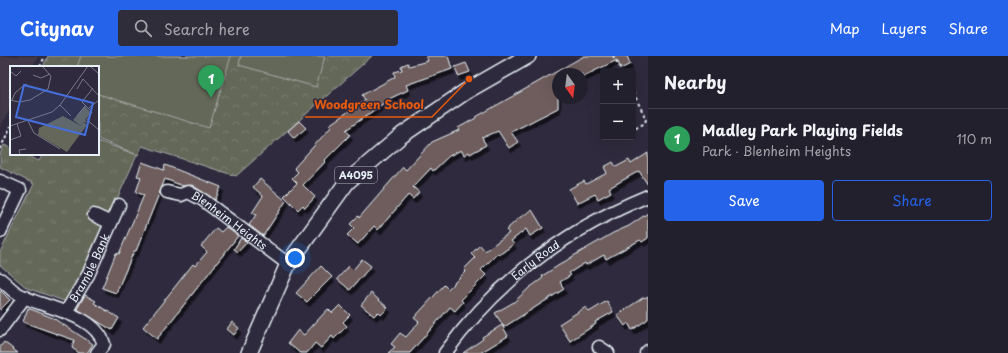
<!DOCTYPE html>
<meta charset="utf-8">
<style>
body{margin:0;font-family:"Playpen Sans",sans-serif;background:#2f2d3a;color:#f1f3f6}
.controls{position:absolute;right:12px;top:12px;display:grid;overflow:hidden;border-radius:4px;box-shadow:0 4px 16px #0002}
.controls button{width:36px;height:36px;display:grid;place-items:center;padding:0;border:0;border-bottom:1px solid #403e4a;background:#23202e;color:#f1f3f6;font:20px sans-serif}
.compass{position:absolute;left:552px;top:12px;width:36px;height:36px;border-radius:50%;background:#23202e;box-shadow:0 4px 16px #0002;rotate:166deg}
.you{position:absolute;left:295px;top:202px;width:14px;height:14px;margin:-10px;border:3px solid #fff;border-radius:50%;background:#1a73e8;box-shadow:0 0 0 6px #1a73e833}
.badge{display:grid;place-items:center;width:26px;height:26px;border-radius:50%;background:#2563eb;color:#fff;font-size:13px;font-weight:700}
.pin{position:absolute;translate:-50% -33px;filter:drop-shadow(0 1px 2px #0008)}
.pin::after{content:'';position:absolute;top:21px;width:14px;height:12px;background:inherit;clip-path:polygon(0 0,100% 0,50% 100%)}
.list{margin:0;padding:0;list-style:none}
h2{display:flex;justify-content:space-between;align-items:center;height:52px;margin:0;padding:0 16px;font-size:17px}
h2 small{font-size:13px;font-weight:400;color:#a3a3aa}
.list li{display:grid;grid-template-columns:26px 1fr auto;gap:12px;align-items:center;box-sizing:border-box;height:60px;padding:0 16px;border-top:1px solid #403e4a}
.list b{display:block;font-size:15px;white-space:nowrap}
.list p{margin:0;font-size:13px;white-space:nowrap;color:#a3a3aa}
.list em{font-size:13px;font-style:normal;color:#a3a3aa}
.actions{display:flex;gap:8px;padding:12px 16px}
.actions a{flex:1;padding:9px 0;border:1px solid #2563eb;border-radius:4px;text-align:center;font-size:14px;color:#2563eb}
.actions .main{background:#2563eb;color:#fff}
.icon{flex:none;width:22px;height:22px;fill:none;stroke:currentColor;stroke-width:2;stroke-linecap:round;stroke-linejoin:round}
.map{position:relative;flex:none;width:648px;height:297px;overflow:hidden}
header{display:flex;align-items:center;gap:24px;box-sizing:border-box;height:56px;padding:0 20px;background:#2563eb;color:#fff}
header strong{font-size:19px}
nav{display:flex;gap:22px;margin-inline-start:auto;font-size:14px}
.search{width:280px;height:36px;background:#2f2d3a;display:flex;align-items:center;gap:10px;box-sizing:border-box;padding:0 14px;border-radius:4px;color:#a3a3aa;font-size:15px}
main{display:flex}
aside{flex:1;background:#23202e}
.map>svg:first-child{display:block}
</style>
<header>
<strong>Citynav</strong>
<div class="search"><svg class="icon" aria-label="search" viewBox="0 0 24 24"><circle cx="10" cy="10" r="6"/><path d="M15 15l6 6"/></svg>Search here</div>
<nav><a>Map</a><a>Layers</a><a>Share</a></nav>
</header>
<main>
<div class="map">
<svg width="648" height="297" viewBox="0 0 648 297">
<defs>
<pattern id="grass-tufts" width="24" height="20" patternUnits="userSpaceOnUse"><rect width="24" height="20" fill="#646759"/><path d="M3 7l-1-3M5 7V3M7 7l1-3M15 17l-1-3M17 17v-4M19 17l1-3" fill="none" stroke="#7a7d72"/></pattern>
<pattern id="forest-crowns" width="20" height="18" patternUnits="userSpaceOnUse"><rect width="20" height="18" fill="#646759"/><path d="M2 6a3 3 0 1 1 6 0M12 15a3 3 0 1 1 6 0" fill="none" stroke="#7a7d72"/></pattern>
<filter id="shadow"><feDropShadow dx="2.5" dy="4.5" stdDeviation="0" flood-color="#0009"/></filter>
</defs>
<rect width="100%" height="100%" fill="#2f2a3d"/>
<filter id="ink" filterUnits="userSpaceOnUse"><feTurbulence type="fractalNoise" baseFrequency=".025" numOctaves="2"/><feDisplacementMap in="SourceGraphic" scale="8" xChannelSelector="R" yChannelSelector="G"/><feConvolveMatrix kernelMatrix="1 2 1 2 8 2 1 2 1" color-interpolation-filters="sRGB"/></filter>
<g filter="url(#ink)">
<polygon fill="#423946" points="0,0 38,0 32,11 11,11 11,51 0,72"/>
<polygon fill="url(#grass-tufts)" stroke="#a6aca8" points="98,85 137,99 79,227 67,246 27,232 0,209 0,196 34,128 0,111 0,98 4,89 11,92 11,98 23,98 39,105 43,98 98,98"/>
<polygon fill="url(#forest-crowns)" stroke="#a6aca8" points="48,0 372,0 236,120 142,90 138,99 98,83 98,11 43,11"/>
<g fill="#646759" stroke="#a6aca8">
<polygon points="81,0 231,0 209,72 98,38 98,11 77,11"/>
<polygon points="241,0 325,0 316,31 239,9"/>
</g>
<g fill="#6e5d5b" stroke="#e8f1f8" filter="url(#shadow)">
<polygon points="426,0 448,0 452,13 406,29 408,34 391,42 346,74 350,79 324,105 325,106 303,129 315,141 305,152 303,149 298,154 284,140 297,127 292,122 298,116 294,112 331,71 329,69 365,44 362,39 395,21 394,16 402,14 401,10 408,7 409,10 428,5"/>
<polygon points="584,0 627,0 630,8 621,13 617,4 582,21 582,18 558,18 558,52 511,76 518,86 509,92 498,75 482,82 486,89 470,98 469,96 464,99 461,94 449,100 433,115 431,112 413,131 419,136 413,143 408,139 378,174 374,170 358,188 347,179 354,172 350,168 358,160 359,162 403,111 406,114 432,86 459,74 458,72 476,62 476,61"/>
<polygon points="466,7 470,16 458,20 455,11"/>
<polygon points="299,65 306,72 294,82 288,75"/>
<polygon points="648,97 648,129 639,115 609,132 611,136 598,143 595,138 577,147 569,133 584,125 586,128 607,117 604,111 613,106 616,111 629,104 631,108"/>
<polygon points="142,106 164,114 165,109 221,131 215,144 192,129 183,130 165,123 136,195 134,195 116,237 102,232 116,197 119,198 144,139 136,136 141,121 137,120"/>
<polygon points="260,123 286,145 263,180 249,169 256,159 252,157 263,140 253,131"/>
<polygon points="532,154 543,172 530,180 526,173 511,185 514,188 499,199 498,197 481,214 486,219 461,244 463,246 455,255 450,251 410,297 388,297 395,291 391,288 400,277 406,281 419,266 414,262 444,229 448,233 466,215 464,213 475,202 471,198 480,189 485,195 509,177 506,174 519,162"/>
<polygon points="648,157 648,182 642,186 640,184 606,203 604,199 586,209 585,207 569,217 571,219 560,226 564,233 504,271 495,257 514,246 529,232 543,222 542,220 575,199 613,177 629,170"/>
<polygon points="226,171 238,180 157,283 143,271 193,208 195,210 207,196 201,190 216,172 221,176"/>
<polygon points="241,182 247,186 238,196 234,193"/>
<polygon points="362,203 371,210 350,234 337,223 349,210 353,214"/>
<polygon points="321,210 332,221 307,246 296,237"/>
<polygon points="0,234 10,244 0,254"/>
<polygon points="371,237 388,252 381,259 378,256 374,260 361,249"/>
<polygon points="85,239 96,245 94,247 119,262 112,274 77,253"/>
<polygon points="648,240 648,263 632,274 628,267 625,270 617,259 644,241 645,242"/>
<polygon points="607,245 613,256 595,266 596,268 570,285 559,268 586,251 589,256"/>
<polygon points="340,249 350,259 343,266 347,270 334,283 332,280 321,292 315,287 307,297 300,297 288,287 298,274 304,279 328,253 332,257"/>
<polygon points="28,252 53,262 93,288 87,297 79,297 72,292 74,284 23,266"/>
<polygon points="232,266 239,272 234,279 227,273"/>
<polygon points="502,269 508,280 480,297 463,297 483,283 482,281"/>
<polygon points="4,286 18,297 0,297 0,291"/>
</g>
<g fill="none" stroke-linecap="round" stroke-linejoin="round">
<g stroke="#e8f1f8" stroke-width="15">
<g id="minor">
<polyline points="0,125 20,134 0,176"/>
<path id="s1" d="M167 136 181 139 188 136 203 144 288 208"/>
<polyline points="94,159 111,167"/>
<path d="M0 223C5 227 11 233 16 237 40 252 94 256 104 288L97 297"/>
<path id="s2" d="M66 256 88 219 119 149"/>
<polyline points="0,274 25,241"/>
<polyline points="599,291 608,297"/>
<path id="s3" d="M445 297C498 224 565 174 648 140"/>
<polyline points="646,297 648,295"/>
</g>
</g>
<g stroke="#e8f1f8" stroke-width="18">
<polyline id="major" points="249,297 288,208 347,126 402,79 465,36 528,0"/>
</g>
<g stroke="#e8f1f8" stroke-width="2" stroke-dasharray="3 3" stroke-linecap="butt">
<polyline points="613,0 622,15"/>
<polyline points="40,11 45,0"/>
<polyline points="633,36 646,63 645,67 633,74"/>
<polyline points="0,93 11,70"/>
</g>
<use href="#minor" stroke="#2f2a3d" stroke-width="12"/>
<use href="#major" stroke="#2f2a3d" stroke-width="15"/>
</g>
</g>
<g text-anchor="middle" stroke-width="3" stroke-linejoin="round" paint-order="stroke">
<rect fill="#2f2a3d" stroke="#b0b5c0" stroke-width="1" x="335" y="111" width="42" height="16" rx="3"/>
<g font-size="10" font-weight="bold" fill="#e8f1f8">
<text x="356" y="123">A4095</text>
</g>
<g font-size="11" fill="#e8f1f8" stroke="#2f2a3d">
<text dy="4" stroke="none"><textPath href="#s1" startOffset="72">Blenheim Heights</textPath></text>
<text dy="4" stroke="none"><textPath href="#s3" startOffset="130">Early Road</textPath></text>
<text dy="4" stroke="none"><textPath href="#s2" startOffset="50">Bramble Bank</textPath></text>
</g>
</g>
<g transform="translate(10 10)">
<rect width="89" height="89" fill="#2f2a3d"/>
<path d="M75 40 81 47 75 54 79 57 74 56 71 60 63 54Z" fill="#646759"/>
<path d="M53 50 71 60 74 56 77 59 57 86 28 69 29 62Z" fill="#646759"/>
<path d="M55 55 69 64 63 73 49 65ZM48 66 62 75 57 84 43 76Z" fill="#646759"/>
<path fill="none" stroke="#797a88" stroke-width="1" d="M80 0 89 8M0 5 6 10 11 5M23 9 31 12 40 8M83 22 72 36 82 46 77 54 89 64M67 23 73 13 89 30M0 34 9 36 20 34 38 23 41 10 32 0M2 34 5 27 13 20 16 18 19 21M50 39 61 50M79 42 89 34M67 50 75 40M18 55 24 67 50 83M0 60 42 46 50 39 78 0M0 74 11 70 7 58M10 89 9 84 16 83"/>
<path fill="#466fde" fill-opacity="0.15" stroke="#466fde" stroke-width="2" d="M14 19 83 37 75 69 6 51Z"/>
<rect width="89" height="89" fill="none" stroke="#e8f1f8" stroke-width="2"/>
</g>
<path fill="none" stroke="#e8590c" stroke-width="1.5" d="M469 23L432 61H305"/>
<circle fill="#e8590c" stroke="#2f2a3d" stroke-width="1.5" cx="469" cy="23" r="4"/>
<g font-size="12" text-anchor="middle" font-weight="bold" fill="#e8590c" stroke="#2f2a3d" stroke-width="3" stroke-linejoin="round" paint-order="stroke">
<text x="369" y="53">Woodgreen School</text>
</g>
</svg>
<div class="controls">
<button>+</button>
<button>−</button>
</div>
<svg class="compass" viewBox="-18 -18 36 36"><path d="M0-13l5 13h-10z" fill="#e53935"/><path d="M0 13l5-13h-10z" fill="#a3a3aa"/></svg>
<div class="you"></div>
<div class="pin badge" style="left:211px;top:42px;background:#2e9e5b">1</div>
</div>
<aside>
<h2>Nearby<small></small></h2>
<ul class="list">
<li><span class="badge" style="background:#2e9e5b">1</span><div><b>Madley Park Playing Fields</b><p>Park · Blenheim Heights</p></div><em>110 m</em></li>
</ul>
<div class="actions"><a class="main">Save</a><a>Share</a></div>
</aside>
</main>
